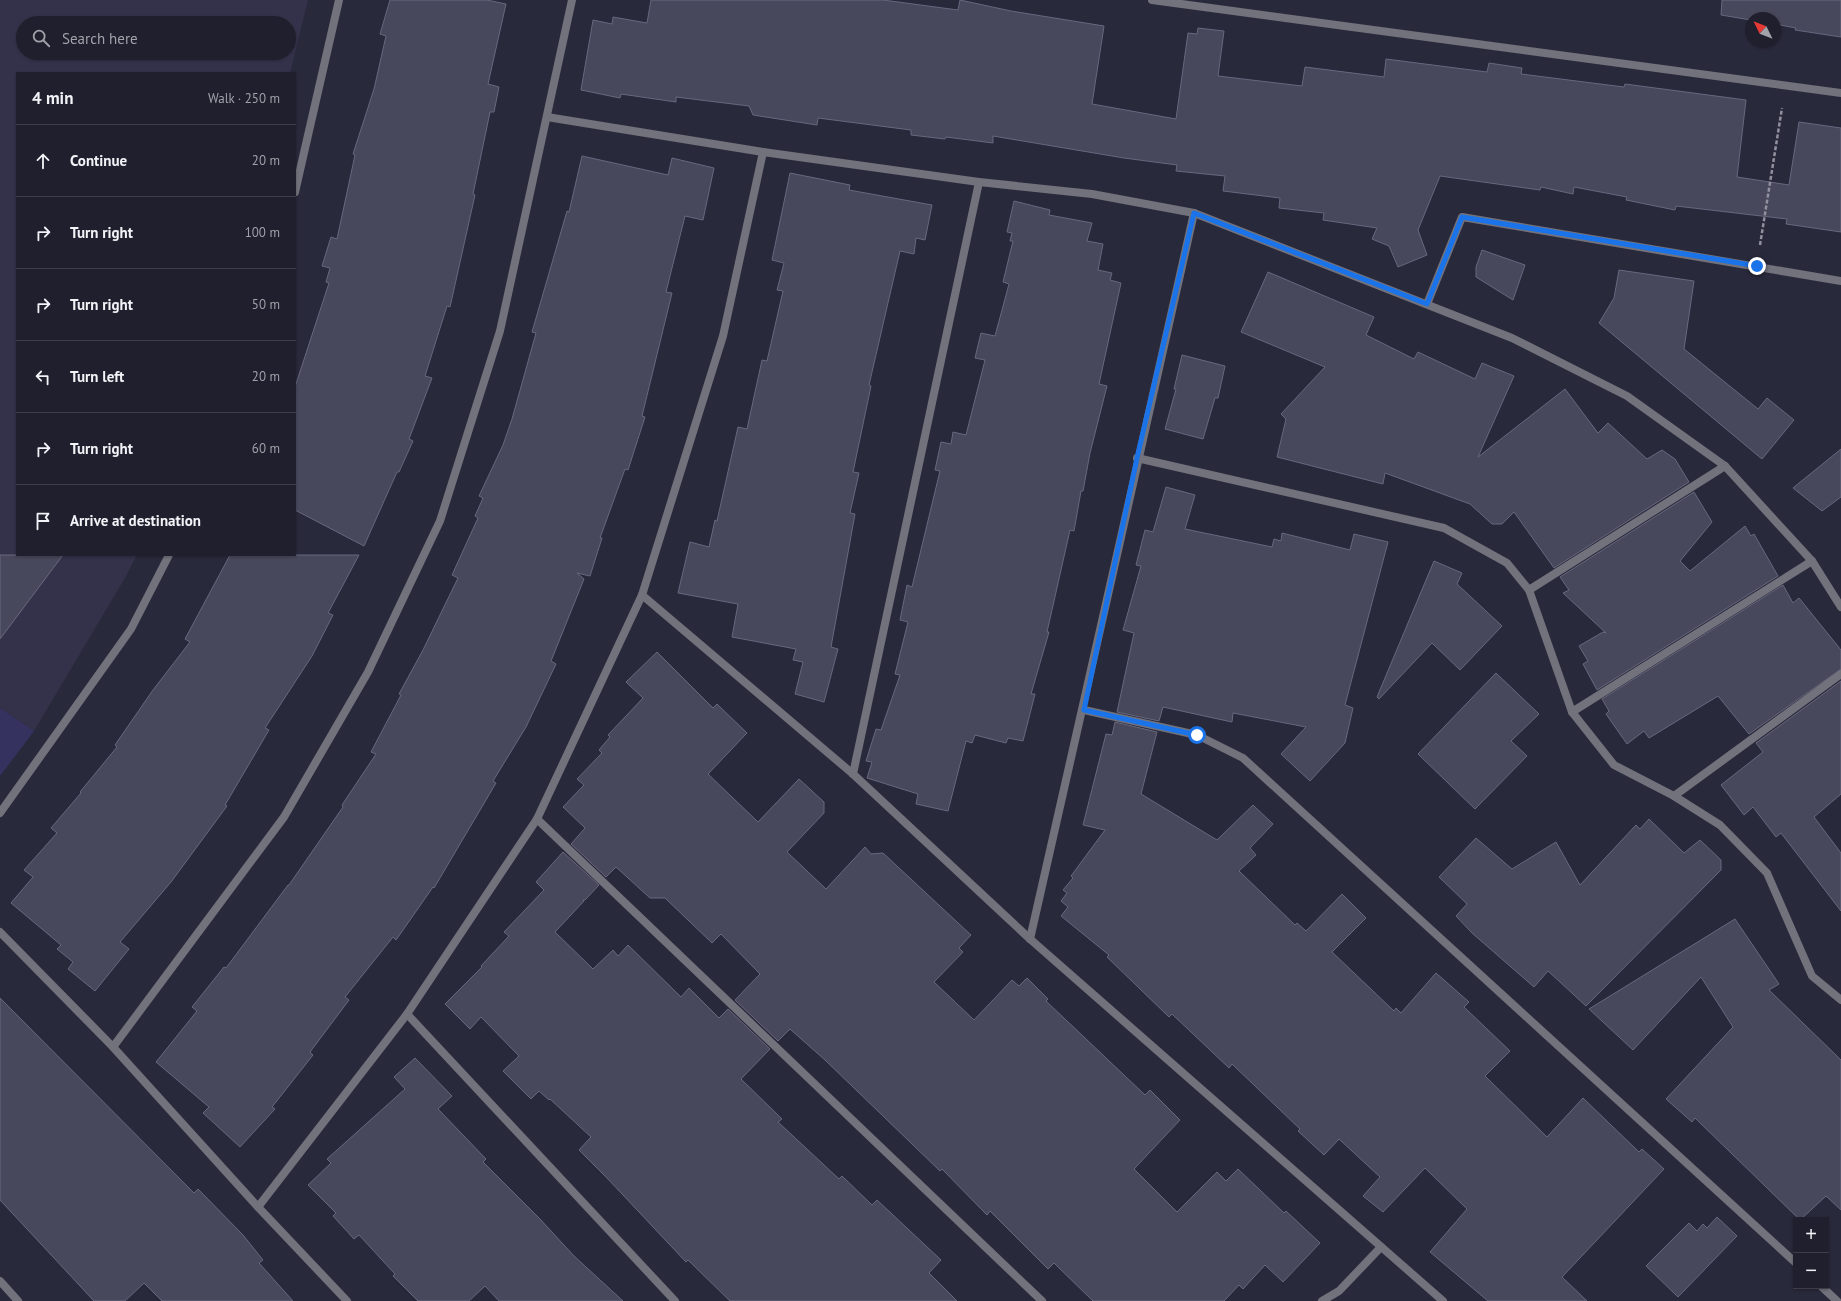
<!DOCTYPE html>
<meta charset="utf-8">
<style>
body{margin:0;font-family:"PT Sans",sans-serif;background:#2c2c39;color:#f1f3f6}
.controls{position:absolute;right:12px;bottom:12px;display:grid;overflow:hidden;border-radius:0px;box-shadow:0 1px 3px #0004}
.controls button{width:36px;height:36px;display:grid;place-items:center;padding:0;border:0;border-bottom:1px solid #3c3d49;background:#1f1f2d;color:#f1f3f6;font:20px sans-serif}
.compass{position:absolute;left:1745px;top:12px;width:36px;height:36px;border-radius:50%;background:#1f1f2d;box-shadow:0 1px 3px #0004;rotate:313deg}
.stop{position:absolute;width:12px;height:12px;margin:-9px;border:3px solid #1a73e8;border-radius:50%;background:#fff}
.stop.end{background:#1a73e8;border-color:#fff;box-shadow:0 1px 4px #0008}
.list{margin:0;padding:0;list-style:none}
h2{display:flex;justify-content:space-between;align-items:center;height:52px;margin:0;padding:0 16px;font-size:17px}
h2 small{font-size:13px;font-weight:400;color:#a1a2aa}
.list li{display:grid;grid-template-columns:26px 1fr auto;gap:12px;align-items:center;box-sizing:border-box;height:72px;padding:0 16px;border-top:1px solid #3c3d49}
.list b{display:block;font-size:15px;white-space:nowrap}
.list em{font-size:13px;font-style:normal;color:#a1a2aa}
.icon{flex:none;width:22px;height:22px;fill:none;stroke:currentColor;stroke-width:2;stroke-linecap:round;stroke-linejoin:round}
.map{position:relative;flex:none;width:1841px;height:1301px;overflow:hidden}
.search{position:absolute;background:#1f1f2d;box-shadow:0 1px 3px #0004;left:16px;top:16px;width:280px;height:44px;display:flex;align-items:center;gap:10px;box-sizing:border-box;padding:0 14px;border-radius:22px;color:#a1a2aa;font-size:15px}
.panel{position:absolute;background:#1f1f2d;box-shadow:0 1px 3px #0004;left:16px;top:72px;width:280px;height:484px;border-radius:0px}
.map>svg:first-child{display:block}
</style>
<div class="map">
<svg width="1841" height="1301" viewBox="0 0 1841 1301">
<rect width="100%" height="100%" fill="#29293c"/>
<path fill="#33324a" fill-rule="evenodd" d="M0 0H308L290 73H17V555H137L125 578 34 731 0 708ZM23 23H289V53H23Z"/>
<polygon fill="#363260" points="0,708 34,731 0,776"/>
<g fill="#48485c" stroke="#67687e">
<polygon points="390,0 487,0 506,4 488,84 499,87 494,112 490,112 473,194 475,195 450,307 447,306 425,376 432,378 409,439 413,441 399,472 397,472 364,546 295,510 295,387 329,283 326,282 330,268 322,266 331,237 337,239 355,155 353,154 374,89 386,36 380,34"/>
<polygon points="651,0 883,0 958,10 960,0 1011,11 1104,26 1092,104 1176,119 1188,33 1197,34 1198,28 1224,31 1218,76 1302,86 1305,67 1384,77 1386,59 1487,72 1489,63 1522,68 1521,74 1624,87 1625,84 1746,100 1737,177 1789,185 1799,122 1841,128 1841,232 1786,224 1787,219 1676,206 1675,210 1626,200 1627,197 1574,187 1573,194 1541,187 1540,190 1440,176 1418,230 1427,255 1398,267 1389,246 1372,239 1377,228 1323,220 1324,213 1279,208 1280,198 1223,191 1225,176 1176,171 1177,165 1124,158 993,136 993,143 946,137 945,139 911,135 911,130 818,118 817,125 753,115 749,106 676,97 676,102 621,94 620,98 581,90 593,20 612,24 613,17 647,23"/>
<polygon points="1722,0 1841,0 1841,37 1795,30 1796,28 1775,24 1775,18 1751,18 1751,20 1721,15"/>
<polygon points="582,156 668,175 672,158 714,168 703,220 685,216 666,292 672,293 642,416 645,417 628,470 625,469 600,538 602,538 590,576 577,573 584,579 551,661 556,664 526,727 493,781 496,783 434,888 433,887 396,940 393,937 345,997 349,1000 310,1052 313,1055 272,1107 275,1109 240,1147 203,1113 209,1107 156,1062 197,1011 192,1007 224,967 226,968 288,885 289,885 343,807 342,805 376,754 371,752 401,695 399,694 423,650 458,578 452,575 478,518 475,516 483,498 479,496 503,445 512,419 536,333 532,332 567,211 569,212"/>
<polygon points="790,173 850,185 849,190 932,205 925,240 916,238 914,254 900,251 869,385 871,386 853,472 859,473 850,513 855,514 831,647 838,649 824,702 795,694 803,662 793,660 796,649 732,637 738,604 678,593 690,542 709,547 715,520 717,521 738,427 747,429 762,360 767,361 783,291 777,290 784,263 772,260"/>
<polygon points="1014,201 1050,210 1049,215 1092,223 1087,241 1103,244 1098,270 1112,273 1110,280 1121,283 1099,384 1107,386 1090,453 1083,491 1081,491 1074,531 1070,530 1047,632 1049,632 1031,694 1035,694 1023,741 1008,738 1006,743 975,735 972,743 966,741 948,811 916,804 918,794 867,778 872,762 866,761 876,729 881,730 900,675 895,674 908,622 900,620 907,585 912,587 940,471 935,470 941,442 951,444 953,432 966,435 985,360 975,358 981,333 995,336 1009,284 1003,282 1013,241 1010,241 1012,233 1007,232"/>
<polygon points="1482,250 1525,265 1513,300 1476,277 1476,267"/>
<polygon points="1619,270 1694,281 1684,349 1758,409 1767,398 1794,420 1762,459 1599,323 1614,298"/>
<polygon points="1268,272 1374,317 1366,335 1414,359 1418,352 1475,379 1482,363 1514,376 1478,457 1565,389 1598,433 1608,423 1647,459 1662,450 1675,459 1689,482 1554,568 1514,512 1502,524 1492,524 1470,504 1385,473 1383,484 1277,457 1286,419 1281,414 1325,367 1241,332"/>
<polygon points="1182,355 1225,366 1218,398 1215,398 1203,439 1165,429 1176,389 1174,389"/>
<polygon points="1841,449 1841,497 1822,511 1793,488"/>
<polygon points="1166,487 1195,495 1185,529 1272,547 1274,539 1281,541 1282,533 1350,550 1354,534 1388,542 1345,705 1353,708 1345,743 1310,781 1281,754 1306,727 1233,713 1232,722 1163,707 1159,721 1117,712 1134,633 1123,630 1141,566 1136,565 1145,530 1153,532"/>
<polygon points="1694,492 1712,522 1680,561 1690,571 1745,526 1751,536 1754,534 1778,576 1597,690 1583,664 1588,661 1579,646 1603,632 1606,633 1563,593 1569,590 1560,577"/>
<polygon points="0,555 63,555 0,639"/>
<polygon points="230,555 359,555 328,613 333,615 312,656 265,728 269,730 225,805 227,806 171,882 120,942 129,949 95,991 68,969 73,962 57,949 61,945 11,903 33,877 24,870 57,833 51,828 81,793 80,792 117,747 115,745 153,690 190,642 185,639"/>
<polygon points="1434,561 1462,573 1457,584 1502,626 1460,670 1432,643 1379,699 1377,697"/>
<polygon points="1783,585 1793,603 1799,598 1841,650 1841,669 1749,734 1718,696 1649,738 1644,731 1627,744 1606,714 1609,711 1602,699"/>
<polygon points="657,652 713,708 717,704 747,733 708,774 758,822 799,779 824,802 824,813 787,852 826,889 865,847 871,854 883,853 971,935 959,948 963,952 934,982 974,1020 1012,980 1019,986 1027,978 1048,999 1046,1001 1145,1095 1150,1090 1180,1120 1134,1169 1177,1212 1217,1172 1226,1181 1238,1169 1284,1213 1286,1211 1320,1243 1283,1282 1265,1265 1243,1289 1239,1285 1224,1301 1093,1301 1054,1263 1048,1269 990,1211 987,1215 942,1169 940,1171 825,1060 790,1029 778,1041 735,1000 760,974 721,934 712,943 665,898 650,898 616,867 606,877 571,844 585,828 563,807 584,785 577,779 602,753 599,750 610,737 608,735 643,698 626,682"/>
<polygon points="1496,673 1539,714 1511,741 1527,756 1475,809 1418,754"/>
<polygon points="1841,681 1841,794 1814,817 1841,853 1841,911 1781,833 1776,837 1753,807 1744,815 1721,785 1763,752 1756,743"/>
<polygon points="1115,722 1157,732 1141,794 1217,840 1253,805 1273,824 1250,848 1256,855 1239,871 1295,925 1297,923 1306,931 1342,894 1366,918 1332,952 1394,1011 1396,1008 1401,1013 1436,973 1469,1002 1464,1007 1510,1051 1485,1076 1547,1137 1583,1098 1639,1152 1642,1149 1664,1169 1562,1277 1587,1301 1488,1301 1430,1252 1467,1209 1425,1168 1383,1212 1363,1196 1380,1177 1339,1139 1324,1155 1298,1131 1300,1129 1232,1064 1229,1068 1172,1014 1169,1017 1107,957 1109,955 1061,916 1068,907 1061,901 1067,893 1063,890 1073,878 1071,876 1105,830 1083,825 1106,734 1112,735"/>
<polygon points="1649,819 1684,853 1700,840 1721,860 1721,870 1586,1006 1548,971 1534,987 1472,933 1456,916 1467,904 1439,877 1476,838 1512,869 1556,842 1580,885 1636,825 1640,829"/>
<polygon points="563,852 599,885 585,900 583,900 584,901 555,932 593,969 613,950 618,956 628,945 681,997 689,988 719,1018 728,1009 770,1049 741,1079 782,1119 778,1122 839,1179 842,1176 872,1205 877,1200 941,1260 929,1273 957,1301 730,1301 688,1260 686,1262 607,1178 579,1150 591,1137 550,1099 549,1100 539,1091 531,1099 503,1071 519,1056 481,1017 470,1029 445,1004 482,967 481,966 509,936 504,932 544,890 536,882"/>
<polygon points="1735,919 1779,984 1769,990 1841,1060 1841,1210 1826,1196 1800,1220 1695,1118 1692,1122 1666,1099 1733,1027 1701,977 1633,1050 1589,1009"/>
<polygon points="0,998 194,1193 198,1189 243,1235 263,1260 259,1263 293,1301 162,1301 144,1283 125,1301 94,1301 0,1200"/>
<polygon points="415,1058 452,1096 438,1109 486,1159 483,1162 540,1219 574,1256 623,1301 499,1301 485,1286 469,1301 418,1301 393,1276 395,1274 359,1235 354,1239 333,1216 336,1213 308,1185 331,1163 327,1159 405,1089 394,1077"/>
<polygon points="1717,1217 1737,1236 1678,1297 1646,1266 1689,1223 1697,1231 1703,1224 1707,1228"/>
</g>
<g fill="none" stroke-linecap="round" stroke-linejoin="round">
<polyline stroke="#90909f" stroke-width="2.5" stroke-dasharray="4 2" stroke-linecap="butt" points="1760,245 1782,108"/>
<g stroke="#72727c" stroke-width="8">
<polyline points="1152,0 1841,93"/>
<polyline points="547,117 763,152 979,182 1092,194 1194,213 1512,338 1627,396 1725,466 1812,561 1841,607"/>
<polyline points="1427,304 1462,217 1841,281"/>
<polyline points="1137,458 1444,528 1507,563 1529,590 1572,712 1614,765 1674,796 1720,825 1767,873 1812,976 1841,1000"/>
<polyline points="1529,590 1725,466"/>
<polyline points="642,595 853,774 1030,939 1443,1301"/>
<polyline points="1084,710 1197,735 1243,758 1796,1263"/>
<polyline points="1572,712 1812,561"/>
<polyline points="853,774 979,182"/>
<polyline points="1674,796 1841,674"/>
<polyline points="537,819 1042,1301"/>
<polyline points="0,932 113,1047 258,1207 347,1301"/>
<path d="M1030 939C1087 697 1138 455 1194 213"/>
<polyline points="407,1014 675,1301"/>
<polyline points="113,1047 284,817 368,672 440,521 500,331 572,0"/>
<polyline points="258,1207 407,1014 537,819 642,595 723,336 763,152"/>
<polyline points="1821,1286 1837,1301"/>
<polyline points="1322,1301 1339,1291 1381,1247"/>
</g>
<g stroke="#72727c" stroke-width="8">
<polyline points="295,192 339,0"/>
<polyline points="0,813 131,629 169,555"/>
<polyline points="0,1281 18,1301"/>
</g>
</g>
<g fill="none" stroke-linecap="round" stroke-linejoin="round">
<polyline stroke="#1a73e8" stroke-width="5" points="1197,735 1084,710 1137,458 1194,213 1427,304 1462,217 1757,266"/>
</g>
</svg>
<div class="controls">
<button>+</button>
<button>−</button>
</div>
<svg class="compass" viewBox="-18 -18 36 36"><path d="M0-13l5 13h-10z" fill="#e53935"/><path d="M0 13l5-13h-10z" fill="#a1a2aa"/></svg>
<div class="stop" style="left:1197px;top:735px"></div>
<div class="stop end" style="left:1757px;top:266px"></div>
<div class="search"><svg class="icon" aria-label="search" viewBox="0 0 24 24"><circle cx="10" cy="10" r="6"/><path d="M15 15l6 6"/></svg>Search here</div>
<section class="panel">
<h2>4 min<small>Walk · 250 m</small></h2>
<ul class="list">
<li><svg class="icon" aria-label="ahead" viewBox="0 0 24 24"><path d="M12 20V5M6 11l6-6 6 6"/></svg><div><b>Continue</b></div><em>20 m</em></li>
<li><svg class="icon" aria-label="right" viewBox="0 0 24 24"><path d="M7 20v-9h11M14 6l5 5-5 5"/></svg><div><b>Turn right</b></div><em>100 m</em></li>
<li><svg class="icon" aria-label="right" viewBox="0 0 24 24"><path d="M7 20v-9h11M14 6l5 5-5 5"/></svg><div><b>Turn right</b></div><em>50 m</em></li>
<li><svg class="icon" aria-label="left" viewBox="0 0 24 24"><path d="M17 20v-9H6M10 6l-5 5 5 5"/></svg><div><b>Turn left</b></div><em>20 m</em></li>
<li><svg class="icon" aria-label="right" viewBox="0 0 24 24"><path d="M7 20v-9h11M14 6l5 5-5 5"/></svg><div><b>Turn right</b></div><em>60 m</em></li>
<li><svg class="icon" aria-label="arrive" viewBox="0 0 24 24"><path d="M6 21V4h12l-3 4 3 4H6"/></svg><div><b>Arrive at destination</b></div></li>
</ul>
</section>
</div>
